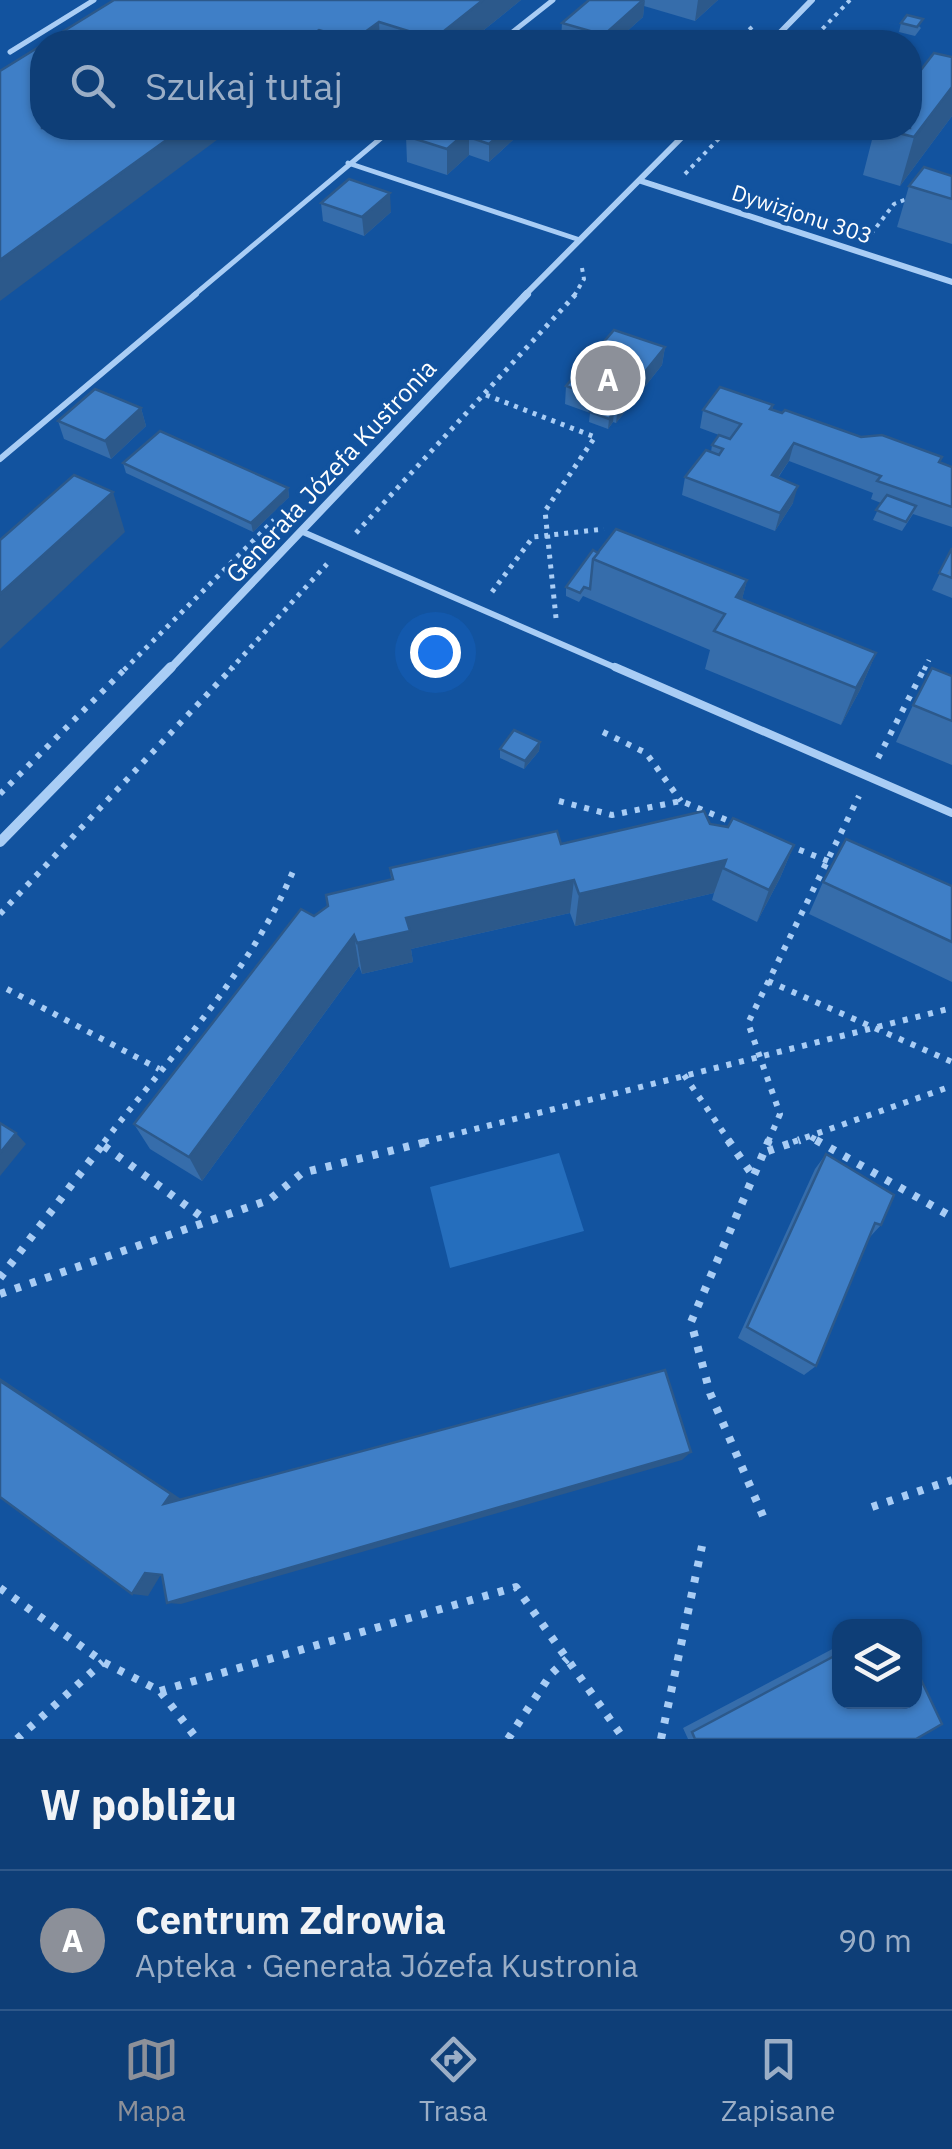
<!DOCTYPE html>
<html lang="pl">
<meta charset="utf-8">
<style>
body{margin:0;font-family:"IBM Plex Sans",sans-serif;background:#17457c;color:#f1f3f6}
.controls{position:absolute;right:30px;bottom:30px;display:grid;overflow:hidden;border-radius:20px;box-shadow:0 2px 8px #0004}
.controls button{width:90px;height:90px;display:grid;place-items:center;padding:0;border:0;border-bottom:2px solid #2e5789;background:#0e3e77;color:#f1f3f6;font:50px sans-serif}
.you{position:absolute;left:435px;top:652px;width:35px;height:35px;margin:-25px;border:8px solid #fff;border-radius:50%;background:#1a73e8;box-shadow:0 0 0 15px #1a73e833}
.badge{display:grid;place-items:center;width:65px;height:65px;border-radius:50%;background:#8c9099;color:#fff;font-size:32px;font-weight:700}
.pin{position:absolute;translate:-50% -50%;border:5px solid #fff;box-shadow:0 2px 10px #0006}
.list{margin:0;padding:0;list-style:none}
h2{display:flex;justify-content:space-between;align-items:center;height:130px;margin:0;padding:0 40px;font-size:42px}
h2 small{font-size:32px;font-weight:400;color:#9baec6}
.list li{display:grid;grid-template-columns:65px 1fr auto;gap:30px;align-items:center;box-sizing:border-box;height:140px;padding:0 40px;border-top:2px solid #2e5789}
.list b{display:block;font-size:38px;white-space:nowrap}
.list p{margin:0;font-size:32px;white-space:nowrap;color:#9baec6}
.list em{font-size:32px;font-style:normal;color:#9baec6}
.icon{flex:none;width:55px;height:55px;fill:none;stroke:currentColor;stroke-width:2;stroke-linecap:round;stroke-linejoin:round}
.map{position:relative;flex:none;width:952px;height:1739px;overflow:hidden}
.search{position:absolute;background:#0e3e77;box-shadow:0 2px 8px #0004;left:30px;right:30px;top:30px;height:110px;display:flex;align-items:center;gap:25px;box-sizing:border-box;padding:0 35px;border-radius:40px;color:#9baec6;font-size:38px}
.sheet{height:270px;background:#0e3e77}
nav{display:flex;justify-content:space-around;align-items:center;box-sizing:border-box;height:140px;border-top:2px solid #2e5789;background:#0e3e77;font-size:28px;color:#9baec6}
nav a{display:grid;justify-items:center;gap:5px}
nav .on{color:#8c9099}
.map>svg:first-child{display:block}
</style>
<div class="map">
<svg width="952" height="1739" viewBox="0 0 952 1739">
<rect width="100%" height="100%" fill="#12539f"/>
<polygon fill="#256ebd" points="559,1153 584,1231 450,1268 430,1187"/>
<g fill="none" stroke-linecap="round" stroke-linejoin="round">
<g stroke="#a9cdf5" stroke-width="4" stroke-dasharray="4 5" stroke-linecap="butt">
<polyline points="736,42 753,26"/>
<polyline points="810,42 850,0"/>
<polyline points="621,128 651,137"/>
<polyline points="685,174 729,128"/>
<polyline points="871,234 894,204 912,197"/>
<polyline points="574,296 584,279 582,268"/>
</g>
<g stroke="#a9cdf5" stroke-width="5" stroke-dasharray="4 6" stroke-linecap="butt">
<polyline points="486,395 595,437 545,511 556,618"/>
<polyline points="356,533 576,294"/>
<polyline points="492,592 533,537 604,529"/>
<polyline points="124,670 274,520"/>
<polyline points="230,670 327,564"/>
<polyline points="924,670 929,660"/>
</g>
<g stroke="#a9cdf5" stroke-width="6" stroke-dasharray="5 8" stroke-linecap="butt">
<polyline points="603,732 646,753 681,801"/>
<polyline points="878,758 925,667"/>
<polyline points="0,794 127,667"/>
<polyline points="559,801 612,815 681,801 739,825"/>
<polyline points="787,845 828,861"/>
<polyline points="0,914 233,667"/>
<polyline points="768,981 952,1062"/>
<polyline points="7,989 159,1069"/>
<polyline points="684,1075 730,1142"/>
<polyline points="811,1137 820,1142"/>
<path d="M104 1142C171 1056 252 970 294 869"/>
<polyline points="424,1142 952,1008"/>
<polyline points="768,1142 780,1114 748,1023 859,796"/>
<polyline points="793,1142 952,1086"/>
</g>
<g stroke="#a9cdf5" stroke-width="8" stroke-dasharray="6 10" stroke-linecap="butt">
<polyline points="728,1140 754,1177"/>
<polyline points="816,1140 952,1217"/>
<polyline points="104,1146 206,1220"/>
<polyline points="768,1151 800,1140"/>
<polyline points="0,1278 106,1140"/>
<polyline points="0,1294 269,1200 302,1173 434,1140"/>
<polyline points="872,1507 952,1480"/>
<polyline points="763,1516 710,1393 691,1322 769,1140"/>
<polyline points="0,1588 103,1662 160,1691 197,1739"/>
<polyline points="160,1691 516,1587 624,1739"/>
<polyline points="17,1739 103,1662"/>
<polyline points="508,1739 551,1674 567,1659"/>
<polyline points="661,1739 702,1546"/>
</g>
<g stroke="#a9cdf5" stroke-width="5">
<polyline points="500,42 553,0"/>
<polyline points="10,52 94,0"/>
<polyline points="348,163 580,240"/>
<polyline points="193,296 393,128"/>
</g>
<g stroke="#a9cdf5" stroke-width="6">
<polyline points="0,459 196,294"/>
<polyline points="303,532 621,670"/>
</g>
<polyline stroke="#a9cdf5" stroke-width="8" points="615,667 952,813"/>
<g stroke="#a9cdf5" stroke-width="6">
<polyline points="771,42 812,0"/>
<polyline points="641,181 952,282"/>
<polyline points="524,296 691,128"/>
</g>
<polyline stroke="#a9cdf5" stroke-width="8" points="169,670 527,294"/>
<polyline stroke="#a9cdf5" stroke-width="10" points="0,842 171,667"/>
</g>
<g fill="#366dab">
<polygon points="521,0 469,42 46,42"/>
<polygon points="589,0 718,0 695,21 644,6 643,17 615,42 567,42 561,41 562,23"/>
<polygon points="907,15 921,28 915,36 899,32 901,23"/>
<polygon points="952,57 952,116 900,186 863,175 875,128 910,128"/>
<polygon points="526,128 489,162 469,155 447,175 407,162 406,136"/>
<polygon points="952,176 952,244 897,227 909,186"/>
<polygon points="321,203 391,212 364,236 323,221"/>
<polygon points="665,347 662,365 616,423 613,422 608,429 589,422 590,413 565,404 566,386"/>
<polygon points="773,405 772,410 861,437 952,467 952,527 913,514 902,531 873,520 881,503 871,499 873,493 789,461 778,478 793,503 775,531 682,495 685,477 711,452 712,445 719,435 700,428 703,410"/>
<polygon points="141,408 146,426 111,459 64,439 58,421"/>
<polygon points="123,463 288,488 289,497 253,532 126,473"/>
<polygon points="952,548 952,598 932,590"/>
<polygon points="598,553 747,580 742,599 876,653 860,690 841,725 705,669 710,650 583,596 579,602 566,596 566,587"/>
<polygon points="952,676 952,765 896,742 913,705"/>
<polygon points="540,742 539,751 524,769 500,758 500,749"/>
<polygon points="710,824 794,845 780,878 757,922 712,900 714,893 575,926 570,913 411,949 413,962 362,974 359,966 202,1181 150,1149 134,1124 314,916 391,879 390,868"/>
<polygon points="823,882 952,886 952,982 809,914"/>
<polygon points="826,1154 881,1225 869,1238 816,1366 804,1375 738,1338 815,1169"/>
<polygon points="895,1623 897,1626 875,1626 880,1624"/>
<polygon points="840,1645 840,1702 916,1739 688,1739 683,1728"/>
</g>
<g fill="#2c598b">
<polygon points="483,0 521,0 469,42 434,42 434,39"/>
<polygon points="645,0 643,17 615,42 604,42 604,35"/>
<polygon points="698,0 718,0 695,21"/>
<polygon points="379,22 380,42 354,42 354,40"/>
<polygon points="319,30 320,42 301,42"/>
<polygon points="952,87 952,116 900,186 914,137"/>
<polygon points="183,128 233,128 0,301 0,260"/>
<polygon points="471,128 500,128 469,137 469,155 447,175 447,149"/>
<polygon points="507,128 526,128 489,162 489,144"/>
<polygon points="390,193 391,212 364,236 362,217"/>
<polygon points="665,347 662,365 616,423 618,405"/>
<polygon points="141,408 146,426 111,459 105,441"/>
<polygon points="614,412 613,422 608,429 609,419"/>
<polygon points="794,443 789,461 767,493 772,475"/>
<polygon points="798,486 793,503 775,531 780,513"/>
<polygon points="288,488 289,497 253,532 251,523"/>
<polygon points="113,492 125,532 0,649 0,594"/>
<polygon points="747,580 737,619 736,597"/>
<polygon points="876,653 860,690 841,725 856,688"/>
<polygon points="540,742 539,751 524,769 525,761"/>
<polygon points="794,845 780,878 757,922 769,890"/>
<polygon points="726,860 714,893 575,926 579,894"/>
<polygon points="574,880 570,913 411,949 413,962 362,974 357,943 406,918"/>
<polygon points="354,935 359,966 202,1181 189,1157"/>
<polygon points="16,1133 26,1144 0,1176 0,1153"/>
<polygon points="0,1378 184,1501 164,1504 0,1381"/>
<polygon points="691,1452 682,1460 181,1604 167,1603"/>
<polygon points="145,1573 160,1576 148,1596 132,1594"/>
</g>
<g fill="#3f7fc7" stroke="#2c598b" stroke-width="2.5">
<polygon points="114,0 483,0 434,39 379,22 354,40 319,30 301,42 46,42"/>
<polygon points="589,0 643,0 604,35 562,23"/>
<polygon points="907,15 923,19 917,27 901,23"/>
<polygon points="380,36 402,42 371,42"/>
<polygon points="42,45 42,128 183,128 0,260 0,71"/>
<polygon points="934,53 952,57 952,87 914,137 879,128 910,128 910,84"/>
<polygon points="415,128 471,128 447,149 406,136"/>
<polygon points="480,128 507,128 489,144 469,137"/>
<polygon points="924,167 952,176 952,199 909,186"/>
<polygon points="349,179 390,193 362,217 321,203"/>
<polygon points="614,330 665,347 618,405 566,386"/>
<polygon points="720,387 773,405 770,409 782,413 785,410 861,437 882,435 942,457 939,462 952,467 952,507 877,481 881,476 794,443 772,475 798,486 780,513 685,477 706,450 719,455 723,449 712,445 719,435 730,439 741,424 703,410"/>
<polygon points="95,389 141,408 105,441 58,421"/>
<polygon points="595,406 614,412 609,419 590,412"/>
<polygon points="160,431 288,488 251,523 123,463"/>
<polygon points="74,475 113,492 0,594 0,540"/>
<polygon points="887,495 916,506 906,522 876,510"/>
<polygon points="616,529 747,580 736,597 876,653 856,688 714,631 725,614 593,559"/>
<polygon points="952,548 952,578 939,573"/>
<polygon points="593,550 598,553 593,559 590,589 584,587 580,593 566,587"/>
<polygon points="932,668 952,676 952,721 913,705"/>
<polygon points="514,730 540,742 525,761 500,749"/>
<polygon points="704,811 710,824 728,827 733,818 794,845 769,890 723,868 726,860 579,894 574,880 406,918 410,931 357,943 354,935 189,1157 134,1124 301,909 314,916 328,906 326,895 393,879 390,868 557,831 561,844"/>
<polygon points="846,839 952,886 952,942 823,882"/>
<polygon points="0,1123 16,1133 0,1153"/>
<polygon points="826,1154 894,1195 881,1225 875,1223 816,1366 747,1327"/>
<polygon points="665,1370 691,1452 167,1603 162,1575 145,1573 132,1594 0,1497 0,1381 171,1494 164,1504"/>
<polygon points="840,1653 840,1702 914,1702 914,1665 942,1724 916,1739 695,1739 692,1732"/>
</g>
<g text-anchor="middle" stroke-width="8" stroke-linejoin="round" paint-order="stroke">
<g font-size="22" fill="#fff" stroke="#12539f">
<text transform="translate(802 214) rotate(18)" y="8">Dywizjonu 303</text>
</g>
<g font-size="25" fill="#fff" stroke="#12539f">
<text transform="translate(331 471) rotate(-47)" y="9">Generała Józefa Kustronia</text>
</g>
</g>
</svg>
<div class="controls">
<button><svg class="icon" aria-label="layers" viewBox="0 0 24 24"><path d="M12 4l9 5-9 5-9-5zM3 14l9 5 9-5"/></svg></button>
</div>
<div class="you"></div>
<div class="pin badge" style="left:608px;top:378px">A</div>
<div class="search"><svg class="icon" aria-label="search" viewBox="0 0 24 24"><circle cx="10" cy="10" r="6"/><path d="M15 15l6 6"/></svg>Szukaj tutaj</div>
</div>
<section class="sheet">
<h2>W pobliżu<small></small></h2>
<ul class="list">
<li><span class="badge">A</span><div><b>Centrum Zdrowia</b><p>Apteka · Generała Józefa Kustronia</p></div><em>90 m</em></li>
</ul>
</section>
<nav>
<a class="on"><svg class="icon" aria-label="map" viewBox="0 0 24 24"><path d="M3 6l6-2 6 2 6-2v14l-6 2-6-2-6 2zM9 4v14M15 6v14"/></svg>Mapa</a>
<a><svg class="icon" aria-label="directions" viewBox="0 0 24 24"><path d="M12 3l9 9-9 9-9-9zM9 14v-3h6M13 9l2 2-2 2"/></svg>Trasa</a>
<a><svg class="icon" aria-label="saved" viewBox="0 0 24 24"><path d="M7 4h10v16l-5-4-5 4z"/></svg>Zapisane</a>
</nav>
